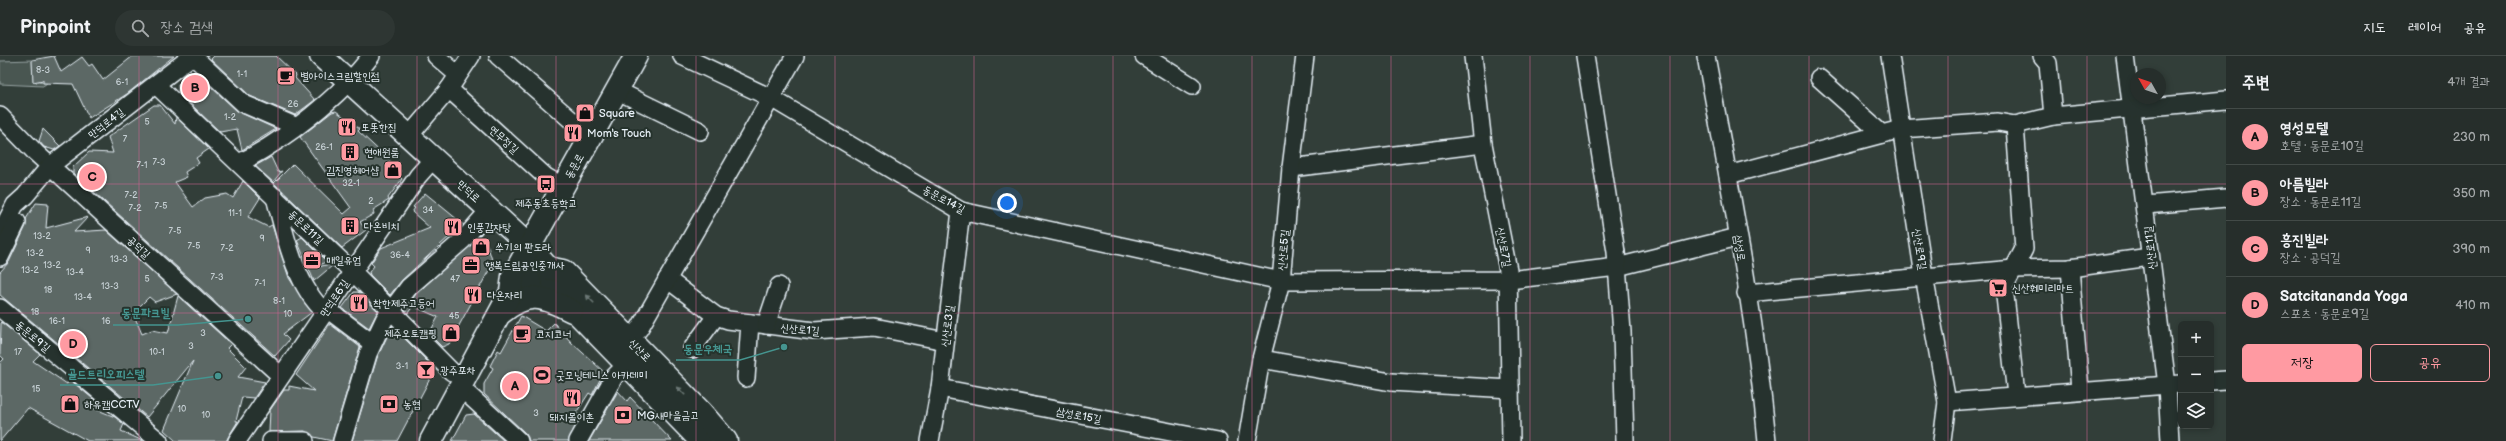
<!DOCTYPE html>
<html lang="ko">
<meta charset="utf-8">
<style>
body{margin:0;font-family:"Balsamiq Sans","Poor Story",sans-serif;background:#2e3633;color:#f1f3f6}
.controls{position:absolute;right:12px;bottom:12px;display:grid;overflow:hidden;border-radius:6px;box-shadow:0 2px 6px #0003}
.controls button{width:36px;height:36px;display:grid;place-items:center;padding:0;border:0;border-bottom:1px solid #424a47;background:#262e2b;color:#f1f3f6;font:20px sans-serif}
.compass{position:absolute;left:2130px;top:12px;width:36px;height:36px;border-radius:50%;background:#262e2b;box-shadow:0 2px 6px #0003;rotate:310deg}
.you{position:absolute;left:1007px;top:147px;width:14px;height:14px;margin:-10px;border:3px solid #fff;border-radius:50%;background:#1a73e8;box-shadow:0 0 0 6px #1a73e833}
.badge{display:grid;place-items:center;width:26px;height:26px;border-radius:50%;background:#ff9aa2;color:#111;font-size:13px;font-weight:700}
.pin{position:absolute;translate:-50% -50%;border:2px solid #fff;box-shadow:0 1px 4px #0006}
.list{margin:0;padding:0;list-style:none}
h2{display:flex;justify-content:space-between;align-items:center;height:52px;margin:0;padding:0 16px;font-size:17px}
h2 small{font-size:13px;font-weight:400;color:#a4a8a9}
.list li{display:grid;grid-template-columns:26px 1fr auto;gap:12px;align-items:center;box-sizing:border-box;height:56px;padding:0 16px;border-top:1px solid #424a47}
.list b{display:block;font-size:15px;white-space:nowrap}
.list p{margin:0;font-size:13px;white-space:nowrap;color:#a4a8a9}
.list em{font-size:13px;font-style:normal;color:#a4a8a9}
.actions{display:flex;gap:8px;padding:12px 16px}
.actions a{flex:1;padding:9px 0;border:1px solid #ff9aa2;border-radius:6px;text-align:center;font-size:14px;color:#ff9aa2}
.actions .main{background:#ff9aa2;color:#111}
.icon{flex:none;width:22px;height:22px;fill:none;stroke:currentColor;stroke-width:2;stroke-linecap:round;stroke-linejoin:round}
.map{position:relative;flex:none;width:2226px;height:385px;overflow:hidden}
header{display:flex;align-items:center;gap:24px;box-sizing:border-box;height:56px;padding:0 20px;background:#262e2b;border-bottom:1px solid #424a47}
header strong{font-size:19px}
nav{display:flex;gap:22px;margin-inline-start:auto;font-size:14px}
.search{width:280px;height:36px;background:#2e3633;display:flex;align-items:center;gap:10px;box-sizing:border-box;padding:0 14px;border-radius:22px;color:#a4a8a9;font-size:15px}
main{display:flex}
aside{flex:1;background:#262e2b}
.map>svg:first-child{display:block}
</style>
<header>
<strong>Pinpoint</strong>
<div class="search"><svg class="icon" aria-label="search" viewBox="0 0 24 24"><circle cx="10" cy="10" r="6"/><path d="M15 15l6 6"/></svg>장소 검색</div>
<nav><a>지도</a><a>레이어</a><a>공유</a></nav>
</header>
<main>
<div class="map">
<svg width="2226" height="385" viewBox="0 0 2226 385">
<rect width="100%" height="100%" fill="#323e39"/>
<filter id="ink" filterUnits="userSpaceOnUse"><feTurbulence type="fractalNoise" baseFrequency=".025" numOctaves="2"/><feDisplacementMap in="SourceGraphic" scale="8" xChannelSelector="R" yChannelSelector="G"/><feConvolveMatrix kernelMatrix="1 2 1 2 8 2 1 2 1" color-interpolation-filters="sRGB"/></filter>
<g filter="url(#ink)">
<polygon fill="#495651" stroke="#98a4a4" points="32,4 33,26 47,27 43,30 0,28 0,5"/>
<g fill="#5c6865" stroke="#e8f1f8">
<polygon points="54,0 61,16 82,1 89,10 92,8 103,24 133,0 174,0 127,38 89,62 73,28 43,27 43,24 33,26 32,4"/>
<polygon points="214,0 276,0 296,19 295,22 315,44 295,59 250,40 211,3"/>
<polygon points="195,16 237,55 276,73 242,94 237,73 220,76 178,36 178,29"/>
<polygon points="154,49 160,49 175,68 176,61 209,93 196,102 199,107 185,116 187,121 175,126 193,151 205,142 227,138 233,142 243,125 260,142 248,161 268,171 272,169 289,222 312,256 283,278 289,284 275,300 73,117 73,111 89,96 113,97 108,81"/>
<polygon points="336,55 360,73 358,75 401,115 398,118 402,123 388,142 389,144 373,154 374,158 360,166 366,174 342,192 274,127 293,108 344,158 351,152 300,81 332,56"/>
<polygon points="43,73 60,90 54,94 44,91 39,85"/>
<polygon points="271,101 278,116 282,115 273,126 255,110"/>
<polygon points="425,137 463,168 402,224 390,239 370,219 369,216 374,210 371,207 381,192 430,172 412,156 415,152 413,151"/>
<polygon points="36,147 48,148 46,172 88,161 74,176 106,174 177,238 155,246 149,241 133,257 142,278 152,274 168,277 178,240 231,288 227,292 246,311 238,321 265,326 254,342 242,341 236,365 238,365 226,385 176,385 164,374 193,305 147,361 0,239 0,216 9,206 26,170 26,163"/>
<polygon points="302,181 326,205 318,211 330,208 332,210 314,225 297,184"/>
<polygon points="479,181 487,188 493,207 449,288 442,291 429,278 438,261 413,250 408,257 404,254 416,238"/>
<polygon points="354,236 358,236 378,255 369,272 342,252"/>
<polygon points="521,260 546,275 554,267 572,287 604,316 592,339 589,337 576,357 581,360 568,385 529,385 526,378 484,338 484,328 493,312 490,310 498,294 501,296"/>
<polygon points="1,266 40,298 33,305 67,328 69,323 98,347 93,352 115,361 124,368 121,375 143,385 88,385 28,352 0,385 0,307 4,303 0,299"/>
<polygon points="330,268 360,291 332,385 314,381 305,375 269,376 270,354 284,334 289,334 289,330 314,335 296,319"/>
<polygon points="392,270 431,309 432,319 397,385 352,385 377,302"/>
<polygon points="618,335 627,345 630,341 672,385 589,385"/>
<polygon points="474,358 504,385 452,385 466,359"/>
</g>
<g fill="none" stroke-linecap="round" stroke-linejoin="round">
<g stroke="#e8f1f8" stroke-width="20">
<g id="minor">
<polyline points="193,0 244,48 295,70"/>
<polyline points="436,0 458,19"/>
<polyline points="498,0 577,69 592,77"/>
<polyline points="682,0 771,42 961,155 1281,225 1509,224 1617,211 1738,181"/>
<polyline points="1144,0 1192,30"/>
<polyline points="1473,0 1483,88 1508,214 1511,385"/>
<polyline points="1585,0 1616,196 1622,276 1625,385"/>
<path d="M1706 0C1729 127 1755 256 1767 385"/>
<polyline points="1890,0 1924,220 1947,346 1942,385"/>
<polyline points="2042,0 2048,7 2053,60"/>
<polyline points="2125,0 2167,329 2170,385"/>
<polyline points="1819,22 1882,78"/>
<polyline points="156,29 353,216 452,316"/>
<polyline points="449,33 546,121 562,130"/>
<polyline points="616,34 700,75"/>
<polyline points="0,60 36,97 281,320"/>
<polyline points="2015,69 2024,193 2004,231 2016,339"/>
<polyline points="409,80 449,33 471,0"/>
<path d="M239 107C284 85 341 40 371 0"/>
<polyline points="1291,112 1483,88"/>
<polyline points="1728,119 1901,73 1998,66 2015,69 2053,60 2226,44"/>
<path d="M275 141C285 179 295 229 325 256"/>
<polyline points="2146,149 2226,142"/>
<polyline points="0,178 15,149 25,140 50,110 192,0"/>
<polyline points="0,201 17,166"/>
<polyline points="2070,212 2080,334"/>
<polygon points="531,218 547,235 548,237 522,236"/>
<polyline points="667,223 716,260 728,264 814,275 874,271 945,285"/>
<polyline points="1746,237 2014,213 2070,212 2150,201"/>
<polyline points="0,252 159,385"/>
<polyline points="327,253 372,287"/>
<polyline points="766,269 779,230"/>
<polyline points="629,283 639,273 795,0"/>
<polyline points="692,293 716,260"/>
<polyline points="1261,303 1391,326 1510,333"/>
<polyline points="746,322 750,267"/>
<polyline points="2211,325 2226,324"/>
<polyline points="460,331 519,385"/>
<polyline points="940,332 1218,385"/>
<polyline points="1947,346 2181,328"/>
<polyline points="237,385 418,120 434,102"/>
<polyline points="271,385 305,385"/>
<polyline points="342,385 368,298 384,264 409,231 463,184 490,153"/>
<polyline points="578,385 614,321 627,308"/>
<polyline points="930,385 940,332 961,155"/>
<polyline points="1247,385 1261,303 1281,225 1291,112 1305,0"/>
</g>
</g>
<g stroke="#e8f1f8" stroke-width="25">
<g id="major">
<polyline points="321,0 529,190 548,212 554,228 576,256 701,385"/>
<polyline points="548,212 563,215 701,356 726,385"/>
<path d="M501 257C529 234 542 240 572 255"/>
<polyline points="431,385 511,236 513,220 636,0"/>
</g>
</g>
<use href="#minor" stroke="#26332d" stroke-width="17"/>
<use href="#major" stroke="#26332d" stroke-width="22"/>
</g>
<defs><path id="oneway-solid" d="M-6-.8H1V-3.2L6.5 0L1 3.2V.8H-6Z"/></defs>
<g fill="#6a7674">
<use href="#oneway-solid" transform="translate(590 243) rotate(-134)"/>
<use href="#oneway-solid" transform="translate(681 335) rotate(-134)"/>
</g>
</g>
<path fill="none" stroke="#cf6492" stroke-width="1" stroke-opacity="0.55" d="M139 0V385M278 0V385M417 0V385M556 0V385M696 0V385M835 0V385M974 0V385M1113 0V385M1252 0V385M1391 0V385M1530 0V385M1670 0V385M1809 0V385M1948 0V385M2087 0V385M0 128H2226M0 257H2226"/>
<defs>
<g id="cafe-square" transform="scale(1)"><rect x="-9" y="-9" width="18" height="18" rx="4" fill="#ff9aa2" stroke="#26332d"/><path d="M-5.5-4.5H6V0H3Q3 3.5 0 3.5H-2.5Q-5.5 3.5-5.5 0ZM3-3.2v2h1.7v-2ZM-6 4.5H4V6H-6Z" fill="#111"/></g>
<g id="shop-square" transform="scale(1)"><rect x="-9" y="-9" width="18" height="18" rx="4" fill="#ff9aa2" stroke="#26332d"/><path d="M-5-2.5h2.3a2.7 3.5 0 0 1 5.4 0H5L5.5 6h-11ZM-1.5-2.5h3a1.5 2.3 0 0 0-3 0Z" fill="#111"/></g>
<g id="restaurant-square" transform="scale(1)"><rect x="-9" y="-9" width="18" height="18" rx="4" fill="#ff9aa2" stroke="#26332d"/><path d="M-5-6h1v4h1v-4h1v4h1v-4h1v5L-1.5 .5V6h-2V.5L-5-1ZM5-6V6H3V1.5H1.5Q1.5-4 5-6Z" fill="#111"/></g>
<g id="building-square" transform="scale(1)"><rect x="-9" y="-9" width="18" height="18" rx="4" fill="#ff9aa2" stroke="#26332d"/><path d="M-4-6H4V6H1V3H-1V6H-4ZM-2.5-4.3h1.7v1.8h-1.7ZM.8-4.3h1.7v1.8H.8ZM-2.5-1h1.7V.8h-1.7ZM.8-1h1.7V.8H.8Z" fill="#111"/></g>
<g id="bus-square" transform="scale(1)"><rect x="-9" y="-9" width="18" height="18" rx="4" fill="#ff9aa2" stroke="#26332d"/><path d="M-5-6H5V4H4V6H2V4H-2V6H-4V4H-5ZM-3.5-4V0h7V-4ZM-3.5 1.2v1.5H-2V1.2ZM2 1.2v1.5H3.5V1.2Z" fill="#111"/></g>
<g id="office-square" transform="scale(1)"><rect x="-9" y="-9" width="18" height="18" rx="4" fill="#ff9aa2" stroke="#26332d"/><path d="M-6-3h4V-5.5h4V-3h4V5H-6ZM-1-4.5V-3h2v-1.5ZM-6 0V1H6V0Z" fill="#111"/></g>
<g id="supermarket-square" transform="scale(1)"><rect x="-9" y="-9" width="18" height="18" rx="4" fill="#ff9aa2" stroke="#26332d"/><path d="M-6-5.5h2.5l.6 2H6L4.5 2H-2.5L-4.4-4H-6ZM-1.5 3.2a1.3 1.3 0 1 0 .1 0ZM3 3.2a1.3 1.3 0 1 0 .1 0Z" fill="#111"/></g>
<g id="bar-square" transform="scale(1)"><rect x="-9" y="-9" width="18" height="18" rx="4" fill="#ff9aa2" stroke="#26332d"/><path d="M-6-5H6L.8 .8V4.5H3.5V6h-7V4.5H-.8V.8Z" fill="#111"/></g>
<g id="stadium-square" transform="scale(1)"><rect x="-9" y="-9" width="18" height="18" rx="4" fill="#ff9aa2" stroke="#26332d"/><path d="M0-5a6.5 5 0 1 0 0 10a6.5 5 0 1 0 0-10ZM-3.5-1.8h7v3.6h-7Z" fill="#111"/></g>
<g id="bank-square" transform="scale(1)"><rect x="-9" y="-9" width="18" height="18" rx="4" fill="#ff9aa2" stroke="#26332d"/><path d="M-6-4H6V4H-6ZM0-2.3a2.3 2.3 0 1 0 0 4.6a2.3 2.3 0 1 0 0-4.6Z" fill="#111"/></g>
</defs>
<g fill-rule="evenodd">
<use href="#cafe-square" x="286" y="20"/>
<use href="#shop-square" x="585" y="57"/>
<use href="#restaurant-square" x="347" y="71"/>
<use href="#restaurant-square" x="573" y="77"/>
<use href="#building-square" x="350" y="96"/>
<use href="#shop-square" x="393" y="114"/>
<use href="#bus-square" x="546" y="128"/>
<use href="#building-square" x="350" y="170"/>
<use href="#restaurant-square" x="453" y="171"/>
<use href="#shop-square" x="481" y="191"/>
<use href="#office-square" x="312" y="204"/>
<use href="#office-square" x="471" y="209"/>
<use href="#supermarket-square" x="1998" y="232"/>
<use href="#restaurant-square" x="473" y="239"/>
<use href="#restaurant-square" x="359" y="247"/>
<use href="#shop-square" x="451" y="277"/>
<use href="#cafe-square" x="522" y="278"/>
<use href="#bar-square" x="426" y="314"/>
<use href="#stadium-square" x="542" y="319"/>
<use href="#restaurant-square" x="572" y="342"/>
<use href="#shop-square" x="70" y="348"/>
<use href="#bank-square" x="389" y="348"/>
<use href="#bank-square" x="623" y="359"/>
</g>
<g text-anchor="middle" stroke-width="4" stroke-linejoin="round" paint-order="stroke">
<g font-size="9" fill="#c5cfd3">
<text x="43" y="17">8-3</text>
<text x="242" y="21">1-1</text>
<text x="122" y="29">6-1</text>
<text x="293" y="51">26</text>
<text x="230" y="64">1-2</text>
<text x="147" y="69">5</text>
<text x="125" y="86">7</text>
<text x="324" y="94">26-1</text>
<text x="159" y="109">7-3</text>
<text x="142" y="112">7-1</text>
<text x="351" y="130">32-1</text>
<text x="131" y="142">7-2</text>
<text x="371" y="148">2</text>
<text x="161" y="153">7-5</text>
<text x="135" y="155">7-2</text>
<text x="428" y="157">34</text>
<text x="235" y="160">11-1</text>
<text x="175" y="178">7-5</text>
<text x="42" y="183">13-2</text>
<text x="262" y="185">9</text>
<text x="194" y="193">7-5</text>
<text x="227" y="195">7-2</text>
<text x="88" y="197">9</text>
<text x="35" y="200">13-2</text>
<text x="400" y="202">36-4</text>
<text x="119" y="206">13-3</text>
<text x="52" y="212">13-2</text>
<text x="30" y="217">13-2</text>
<text x="75" y="219">13-4</text>
<text x="217" y="224">7-3</text>
<text x="147" y="226">5</text>
<text x="455" y="226">47</text>
<text x="260" y="230">7-1</text>
<text x="110" y="233">13-3</text>
<text x="48" y="237">18</text>
<text x="83" y="244">13-4</text>
<text x="279" y="248">8-1</text>
<text x="35" y="259">18</text>
<text x="288" y="261">10</text>
<text x="454" y="263">45</text>
<text x="57" y="268">16-1</text>
<text x="106" y="268">16</text>
<text x="203" y="280">3</text>
<text x="191" y="293">3</text>
<text x="18" y="299">17</text>
<text x="157" y="299">10-1</text>
<text x="402" y="313">3-1</text>
<text x="36" y="336">15</text>
<text x="182" y="356">10</text>
<text x="536" y="360">3</text>
<text x="206" y="362">10</text>
</g>
<g font-size="11" fill="#e8f1f8" stroke="#26332d" text-anchor="start">
<text x="300" y="24">별아이스크림할인점</text>
<text x="599" y="61">Square</text>
<text x="361" y="75">또똣한집</text>
<text x="587" y="81">Mom's Touch</text>
<text x="364" y="100">현애원룸</text>
<text x="379" y="118" text-anchor="end">김진영헤어샵</text>
<text x="546" y="151" text-anchor="middle">제주동초등학교</text>
<text x="364" y="174">다온비치</text>
<text x="467" y="175">인풍감자탕</text>
<text x="495" y="195">쑤기의 판도라</text>
<text x="326" y="208">매일유업</text>
<text x="485" y="213">행복드림공인중개사</text>
<text x="2012" y="236">신산훼미리마트</text>
<text x="487" y="243">다온자리</text>
<text x="373" y="251">착한제주고등어</text>
<text x="437" y="281" text-anchor="end">제주오토캠핑</text>
<text x="536" y="282">코지코너</text>
<text x="440" y="318">광주포차</text>
<text x="556" y="323">굿모닝테니스 아카데미</text>
<text x="84" y="352">하유캠CCTV</text>
<text x="403" y="352">농협</text>
<text x="637" y="363">MG새마을금고</text>
<text x="572" y="365" text-anchor="middle">돼지몰이촌</text>
</g>
<g font-size="11" fill="#e8f1f8" stroke="#26332d">
<text transform="translate(106 67) rotate(-38)" y="4">만덕로4길</text>
<text transform="translate(504 83) rotate(42)" y="4">연무정길</text>
<text transform="translate(574 110) rotate(-61)" y="4">동문로</text>
<text transform="translate(469 135) rotate(42)" y="4">만덕로</text>
<text transform="translate(944 143) rotate(28)" y="4">동문로14길</text>
<text transform="translate(306 171) rotate(44)" y="4">동문로11길</text>
<text transform="translate(139 191) rotate(43)" y="4">공덕길</text>
<text transform="translate(1504 191) rotate(79)" y="4">신산로7길</text>
<text transform="translate(1740 192) rotate(81)" y="4">삼성로</text>
<text transform="translate(2150 192) rotate(-96)" y="4">신산로11길</text>
<text transform="translate(1920 193) rotate(81)" y="4">신산로9길</text>
<text transform="translate(1283 194) rotate(-85)" y="4">신산로5길</text>
<text transform="translate(334 242) rotate(-56)" y="4">만덕로6길</text>
<text transform="translate(947 270) rotate(-83)" y="4">신산로3길</text>
<text transform="translate(800 273) rotate(5)" y="4">신산로1길</text>
<text transform="translate(33 280) rotate(40)" y="4">동문로9길</text>
<text transform="translate(640 294) rotate(46)" y="4">신산로</text>
<text transform="translate(1079 359) rotate(11)" y="4">삼성로15길</text>
</g>
</g>
<path fill="none" stroke="#459590" stroke-width="1.5" d="M248 263L178 269H113M784 291L740 304H676M218 320L153 329H60"/>
<g fill="#459590" stroke="#26332d" stroke-width="1.5">
<circle cx="248" cy="263" r="4"/>
<circle cx="784" cy="291" r="4"/>
<circle cx="218" cy="320" r="4"/>
</g>
<g font-size="12" text-anchor="middle" font-weight="bold" fill="#459590" stroke="#26332d" stroke-width="4" stroke-linejoin="round" paint-order="stroke">
<text x="146" y="261">동문파크빌</text>
<text x="708" y="297">동문우체국</text>
<text x="106" y="322">골드트리오피스텔</text>
</g>
</svg>
<div class="controls">
<button>+</button>
<button>−</button>
<button><svg class="icon" aria-label="layers" viewBox="0 0 24 24"><path d="M12 4l9 5-9 5-9-5zM3 14l9 5 9-5"/></svg></button>
</div>
<svg class="compass" viewBox="-18 -18 36 36"><path d="M0-13l5 13h-10z" fill="#e53935"/><path d="M0 13l5-13h-10z" fill="#a4a8a9"/></svg>
<div class="you"></div>
<div class="pin badge" style="left:515px;top:330px">A</div>
<div class="pin badge" style="left:195px;top:32px">B</div>
<div class="pin badge" style="left:92px;top:121px">C</div>
<div class="pin badge" style="left:73px;top:288px">D</div>
</div>
<aside>
<h2>주변<small>4개 결과</small></h2>
<ul class="list">
<li><span class="badge">A</span><div><b>영성모텔</b><p>호텔 · 동문로10길</p></div><em>230 m</em></li>
<li><span class="badge">B</span><div><b>아름빌라</b><p>장소 · 동문로11길</p></div><em>350 m</em></li>
<li><span class="badge">C</span><div><b>흥진빌라</b><p>장소 · 공덕길</p></div><em>390 m</em></li>
<li><span class="badge">D</span><div><b>Satcitananda Yoga</b><p>스포츠 · 동문로9길</p></div><em>410 m</em></li>
</ul>
<div class="actions"><a class="main">저장</a><a>공유</a></div>
</aside>
</main>
